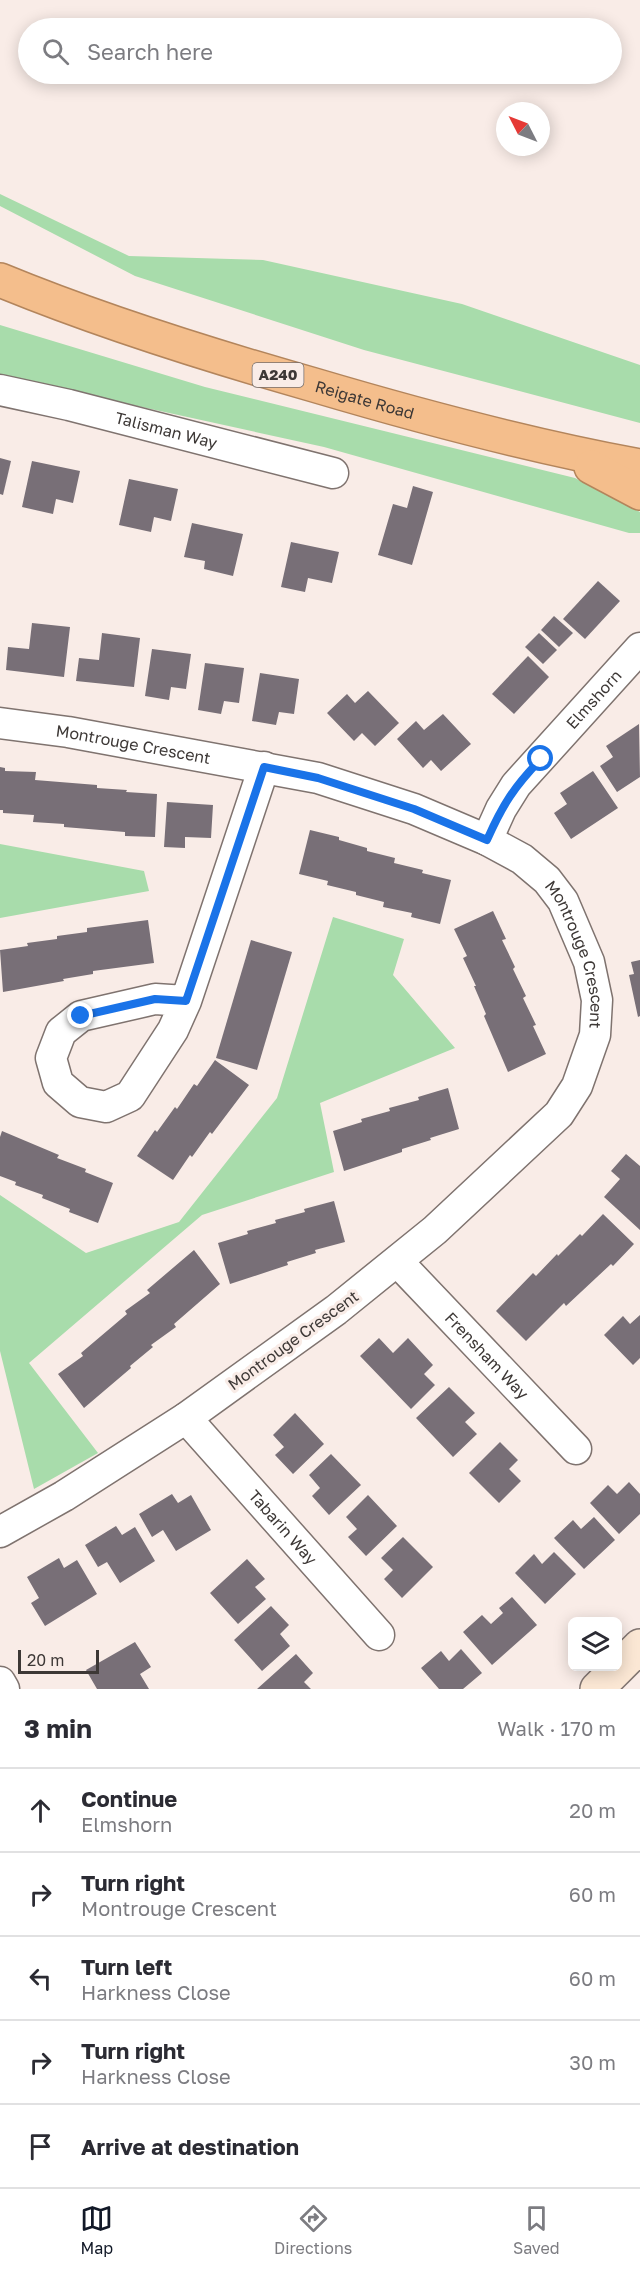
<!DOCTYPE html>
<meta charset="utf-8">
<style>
body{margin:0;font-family:"Golos Text",sans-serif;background:#f2f2f3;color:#2b2b33}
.controls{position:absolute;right:18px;bottom:18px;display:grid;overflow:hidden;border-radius:9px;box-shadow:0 3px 15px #0003}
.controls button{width:54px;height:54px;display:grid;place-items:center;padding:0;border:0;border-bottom:2px solid #e1e1e2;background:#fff;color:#2b2b33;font:30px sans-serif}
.compass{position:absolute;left:496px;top:102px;width:54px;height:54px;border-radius:50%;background:#fff;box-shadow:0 3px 15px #0003;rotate:312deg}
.scale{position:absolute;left:18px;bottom:15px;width:81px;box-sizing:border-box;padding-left:6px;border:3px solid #3d3836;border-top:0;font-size:16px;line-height:21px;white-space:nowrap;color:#3d3836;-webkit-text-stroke:4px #f9ece7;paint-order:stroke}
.stop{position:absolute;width:18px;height:18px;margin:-14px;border:4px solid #1a73e8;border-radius:50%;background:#fff}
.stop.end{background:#1a73e8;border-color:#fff;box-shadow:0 2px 6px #0008}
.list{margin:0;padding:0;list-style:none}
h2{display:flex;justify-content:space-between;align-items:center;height:78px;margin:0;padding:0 24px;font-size:26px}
h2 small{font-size:20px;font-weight:400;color:#7c7c81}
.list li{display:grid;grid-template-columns:39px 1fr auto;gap:18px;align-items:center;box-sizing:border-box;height:84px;padding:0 24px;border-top:2px solid #e1e1e2}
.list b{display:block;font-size:22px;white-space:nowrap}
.list p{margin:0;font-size:20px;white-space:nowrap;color:#7c7c81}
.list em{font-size:20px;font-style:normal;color:#7c7c81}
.icon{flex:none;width:33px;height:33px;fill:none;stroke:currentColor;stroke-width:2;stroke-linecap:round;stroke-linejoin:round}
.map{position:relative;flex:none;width:640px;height:1689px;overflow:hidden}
.search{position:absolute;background:#fff;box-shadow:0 3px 15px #0003;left:18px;right:18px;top:18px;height:66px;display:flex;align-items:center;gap:15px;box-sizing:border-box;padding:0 21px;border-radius:33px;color:#7c7c81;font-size:22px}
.sheet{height:498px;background:#fff}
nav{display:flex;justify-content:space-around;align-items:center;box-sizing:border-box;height:84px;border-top:2px solid #e1e1e2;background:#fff;font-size:16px;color:#7c7c81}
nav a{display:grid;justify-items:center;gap:3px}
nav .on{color:#111827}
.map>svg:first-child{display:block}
</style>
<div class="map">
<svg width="640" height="1689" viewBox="0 0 640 1689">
<rect width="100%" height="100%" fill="#f9ece7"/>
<g fill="#a8dcab">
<polygon points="0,194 129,256 263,260 462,304 640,365 640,423 364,350 135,276 0,206"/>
<polygon points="0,325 205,387 575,478 640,512 640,533 629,533 324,447 0,376"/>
<polygon points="0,844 144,871 149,891 0,918"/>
<polygon points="333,917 404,939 393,975 455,1048 320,1103 334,1172 202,1215 29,1363 98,1453 34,1489 0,1351 0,1195 86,1253 179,1222 277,1098"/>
</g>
<g fill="#786f77">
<polygon points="0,458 11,461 3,495 0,494"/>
<polygon points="32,461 80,471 73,503 56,499 53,514 22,507"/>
<polygon points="129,479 178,489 171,521 154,517 151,532 119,525"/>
<polygon points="413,486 433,492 412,565 378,555 393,504 407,508"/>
<polygon points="192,523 243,534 233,576 204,569 205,561 184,557"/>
<polygon points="291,542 339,552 332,583 308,578 305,592 281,587"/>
<polygon points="598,581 620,601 585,639 563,619"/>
<polygon points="554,616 573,633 559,647 541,630"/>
<polygon points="32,623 70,627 64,677 6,670 8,647 29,649"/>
<polygon points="102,633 140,638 134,687 76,681 79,658 99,660"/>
<polygon points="539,633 557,650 543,664 525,647"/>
<polygon points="152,649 191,654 186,689 171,687 169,700 145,696"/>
<polygon points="528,656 549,677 514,714 492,694"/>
<polygon points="205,663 244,668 239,703 224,701 221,714 198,710"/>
<polygon points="260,673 299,679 294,714 279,712 276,725 252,721"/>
<polygon points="368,691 399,723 375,746 362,733 354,741 327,713 347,694 355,703"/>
<polygon points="443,714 471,744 441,771 431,760 423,768 397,739 416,721 424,730"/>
<polygon points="639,724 640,777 617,792 600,766 613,757 606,746"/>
<polygon points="0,767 5,768 5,771 36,772 35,780 97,785 97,788 127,790 126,792 157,794 155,837 125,836 125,832 64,827 64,824 33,822 34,815 3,813 3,810 0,810"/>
<polygon points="593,771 618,808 571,839 554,813 567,804 560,793"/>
<polygon points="167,802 213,805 211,838 185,837 185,848 164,847"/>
<polygon points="310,830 339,837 339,840 367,848 367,851 395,858 394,863 423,870 422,873 451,880 440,924 411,917 412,913 383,907 384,902 356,895 356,892 327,885 328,881 299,874"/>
<polygon points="493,911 506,939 502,940 515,967 513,969 526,996 523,998 536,1025 533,1026 546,1054 508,1072 484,1016 486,1014 474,986 476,986 463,958 467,956 454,929"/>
<polygon points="148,920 154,963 93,971 93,974 63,979 64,981 3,992 0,950 28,946 27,943 57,939 57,936 87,932 87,928"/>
<polygon points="251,940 292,952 257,1070 216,1058"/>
<polygon points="640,960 640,1016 638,1017 629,975 634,974 631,962"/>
<polygon points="215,1060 249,1085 212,1134 210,1132 192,1157 190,1155 173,1180 137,1156 155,1130 157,1132 175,1107 177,1109 194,1084 197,1086"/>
<polygon points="448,1088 459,1129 430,1138 431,1140 402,1149 402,1152 344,1171 333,1131 362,1122 361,1119 390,1111 389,1108 419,1100 418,1097"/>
<polygon points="2,1131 59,1155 57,1158 86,1169 85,1172 113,1183 98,1223 69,1212 70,1209 42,1198 43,1195 15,1185 16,1182 0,1176 0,1137"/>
<polygon points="626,1154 640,1166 640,1230 604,1197 620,1179 611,1171"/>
<polygon points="334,1201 345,1242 315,1250 316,1253 287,1262 288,1265 230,1284 218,1243 248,1234 247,1231 276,1223 275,1220 305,1212 304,1209"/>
<polygon points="603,1214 634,1244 613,1266 611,1264 566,1306 564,1303 526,1341 496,1311 533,1273 536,1276 557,1254 558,1256 580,1234 582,1236"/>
<polygon points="194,1250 220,1284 174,1324 176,1327 151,1345 153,1347 130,1366 131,1368 84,1408 58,1374 83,1356 81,1353 127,1314 125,1311 150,1293 147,1290"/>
<polygon points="640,1315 640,1358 633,1365 604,1335 623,1316 630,1324"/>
<polygon points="379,1338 393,1353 408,1338 433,1365 424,1374 435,1385 411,1409 360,1356"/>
<polygon points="449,1387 475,1413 465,1422 477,1434 453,1457 416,1418"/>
<polygon points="295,1413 324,1444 293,1474 275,1455 284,1447 273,1435"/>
<polygon points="500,1442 518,1460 509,1469 521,1481 499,1503 469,1473"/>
<polygon points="331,1454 361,1485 329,1515 312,1496 320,1488 309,1475"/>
<polygon points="629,1482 640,1494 640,1514 619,1534 590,1503 608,1485 617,1494"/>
<polygon points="172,1494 178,1503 191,1495 211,1530 176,1551 163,1530 152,1537 139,1514"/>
<polygon points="368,1495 397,1526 366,1556 348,1537 357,1529 346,1517"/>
<polygon points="594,1517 615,1540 584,1569 554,1538 573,1520 581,1529"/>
<polygon points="116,1526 122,1535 135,1527 155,1561 120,1583 107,1562 98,1567 85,1545"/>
<polygon points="403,1537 433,1567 402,1598 384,1579 393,1570 381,1558"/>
<polygon points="554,1552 576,1574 545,1604 515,1573 534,1554 542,1564"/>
<polygon points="59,1558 64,1568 77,1560 97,1594 45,1626 31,1603 39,1598 27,1577"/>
<polygon points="247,1559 265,1579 255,1587 266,1599 238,1624 210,1593"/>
<polygon points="512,1597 537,1625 492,1665 463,1632 482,1615 491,1624 503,1613 499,1608"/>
<polygon points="271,1606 289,1625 280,1634 290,1646 262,1671 234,1640"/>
<polygon points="135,1642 151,1667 140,1674 149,1689 97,1689 86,1670"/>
<polygon points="461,1649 482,1673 463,1689 439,1689 421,1668 441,1651 449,1661"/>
<polygon points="296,1654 313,1673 304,1682 311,1689 257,1689"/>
</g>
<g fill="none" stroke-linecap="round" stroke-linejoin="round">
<g stroke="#7f736f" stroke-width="33">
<g id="minor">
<path id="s1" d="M0 390 69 405 333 473"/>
<path id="s2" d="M0 723 68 732 318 778 414 809 487 840 522 859 547 880 563 901 589 962 597 1000 595 1035 577 1086 559 1114 435 1230 336 1310 186 1418 64 1496 0 1532"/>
<path id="s3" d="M487 840 501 809 516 785 640 648"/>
<polyline points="186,1001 155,999 81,1016 61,1032 51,1058 58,1083 80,1102 106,1107 130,1096 173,1030 186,1001 264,767"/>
<path id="s4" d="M398 1262 576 1449"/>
<path id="s5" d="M186 1418 379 1635"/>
<polyline points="0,1682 4,1689"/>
</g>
</g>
<g stroke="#7f736f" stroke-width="36">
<polyline id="secondary" points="597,1689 640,1646"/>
</g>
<g stroke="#b3855c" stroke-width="36">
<g id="trunk">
<path id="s6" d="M0 280C102 322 208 355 314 385 422 417 530 446 640 466"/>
<polyline points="591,467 640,493"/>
</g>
</g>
<use href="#minor" stroke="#fff" stroke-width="30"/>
<use href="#secondary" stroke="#fbe7d4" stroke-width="33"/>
<use href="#trunk" stroke="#f4be8c" stroke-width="33"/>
</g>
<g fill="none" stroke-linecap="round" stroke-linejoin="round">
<path stroke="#1a73e8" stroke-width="8" d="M81 1016 155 999 186 1001 264 767 318 778 414 809 487 840C503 804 514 787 541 759"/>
</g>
<g text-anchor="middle" stroke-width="6" stroke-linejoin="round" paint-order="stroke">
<rect fill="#f9ece7" stroke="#756e6b" stroke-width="1.5" x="252.5" y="363" width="51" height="24" rx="4.5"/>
<g font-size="15" font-weight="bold" fill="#3d3836">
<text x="278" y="380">A240</text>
</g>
<g font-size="16" fill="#3d3836" stroke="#f9ece7">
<text dy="6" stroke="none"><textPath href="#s6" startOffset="384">Reigate Road</textPath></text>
<text dy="6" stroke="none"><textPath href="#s1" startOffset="171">Talisman Way</textPath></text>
<text dy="6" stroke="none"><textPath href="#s3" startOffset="178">Elmshorn</textPath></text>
<text dy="6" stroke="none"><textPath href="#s2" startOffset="135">Montrouge Crescent</textPath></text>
<text dy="6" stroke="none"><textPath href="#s2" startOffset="657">Montrouge Crescent</textPath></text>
<text transform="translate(293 1340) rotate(-36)" y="6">Montrouge Crescent</text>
<text dy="6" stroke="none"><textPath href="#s4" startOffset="129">Frensham Way</textPath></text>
<text dy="6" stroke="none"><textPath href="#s5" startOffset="146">Tabarin Way</textPath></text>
</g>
</g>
</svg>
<div class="controls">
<button><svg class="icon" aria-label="layers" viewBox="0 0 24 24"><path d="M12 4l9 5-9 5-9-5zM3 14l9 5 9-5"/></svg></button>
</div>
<svg class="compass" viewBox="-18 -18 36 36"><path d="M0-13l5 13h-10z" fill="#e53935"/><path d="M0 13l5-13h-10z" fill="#7c7c81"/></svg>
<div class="scale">20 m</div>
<div class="stop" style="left:541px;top:759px"></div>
<div class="stop end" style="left:81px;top:1016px"></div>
<div class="search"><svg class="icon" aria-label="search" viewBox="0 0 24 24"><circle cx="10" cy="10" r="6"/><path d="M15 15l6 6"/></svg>Search here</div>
</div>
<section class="sheet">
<h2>3 min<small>Walk · 170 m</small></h2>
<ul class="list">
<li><svg class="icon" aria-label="ahead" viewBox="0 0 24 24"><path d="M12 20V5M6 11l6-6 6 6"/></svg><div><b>Continue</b><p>Elmshorn</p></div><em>20 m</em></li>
<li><svg class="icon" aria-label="right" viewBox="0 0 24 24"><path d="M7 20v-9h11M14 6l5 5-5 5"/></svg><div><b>Turn right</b><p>Montrouge Crescent</p></div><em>60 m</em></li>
<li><svg class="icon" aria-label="left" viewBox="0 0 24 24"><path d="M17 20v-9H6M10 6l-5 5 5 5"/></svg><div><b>Turn left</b><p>Harkness Close</p></div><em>60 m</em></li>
<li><svg class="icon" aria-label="right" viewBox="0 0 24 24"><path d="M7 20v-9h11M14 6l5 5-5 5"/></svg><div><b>Turn right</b><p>Harkness Close</p></div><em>30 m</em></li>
<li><svg class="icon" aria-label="arrive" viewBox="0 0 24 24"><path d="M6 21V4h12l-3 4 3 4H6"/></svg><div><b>Arrive at destination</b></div></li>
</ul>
</section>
<nav>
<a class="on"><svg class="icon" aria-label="map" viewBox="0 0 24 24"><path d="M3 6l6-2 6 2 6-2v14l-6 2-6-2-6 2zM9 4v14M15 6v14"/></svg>Map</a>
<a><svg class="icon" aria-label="directions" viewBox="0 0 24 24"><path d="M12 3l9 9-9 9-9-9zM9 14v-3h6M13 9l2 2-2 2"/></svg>Directions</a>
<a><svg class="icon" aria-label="saved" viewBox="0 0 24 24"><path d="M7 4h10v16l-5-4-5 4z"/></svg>Saved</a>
</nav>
